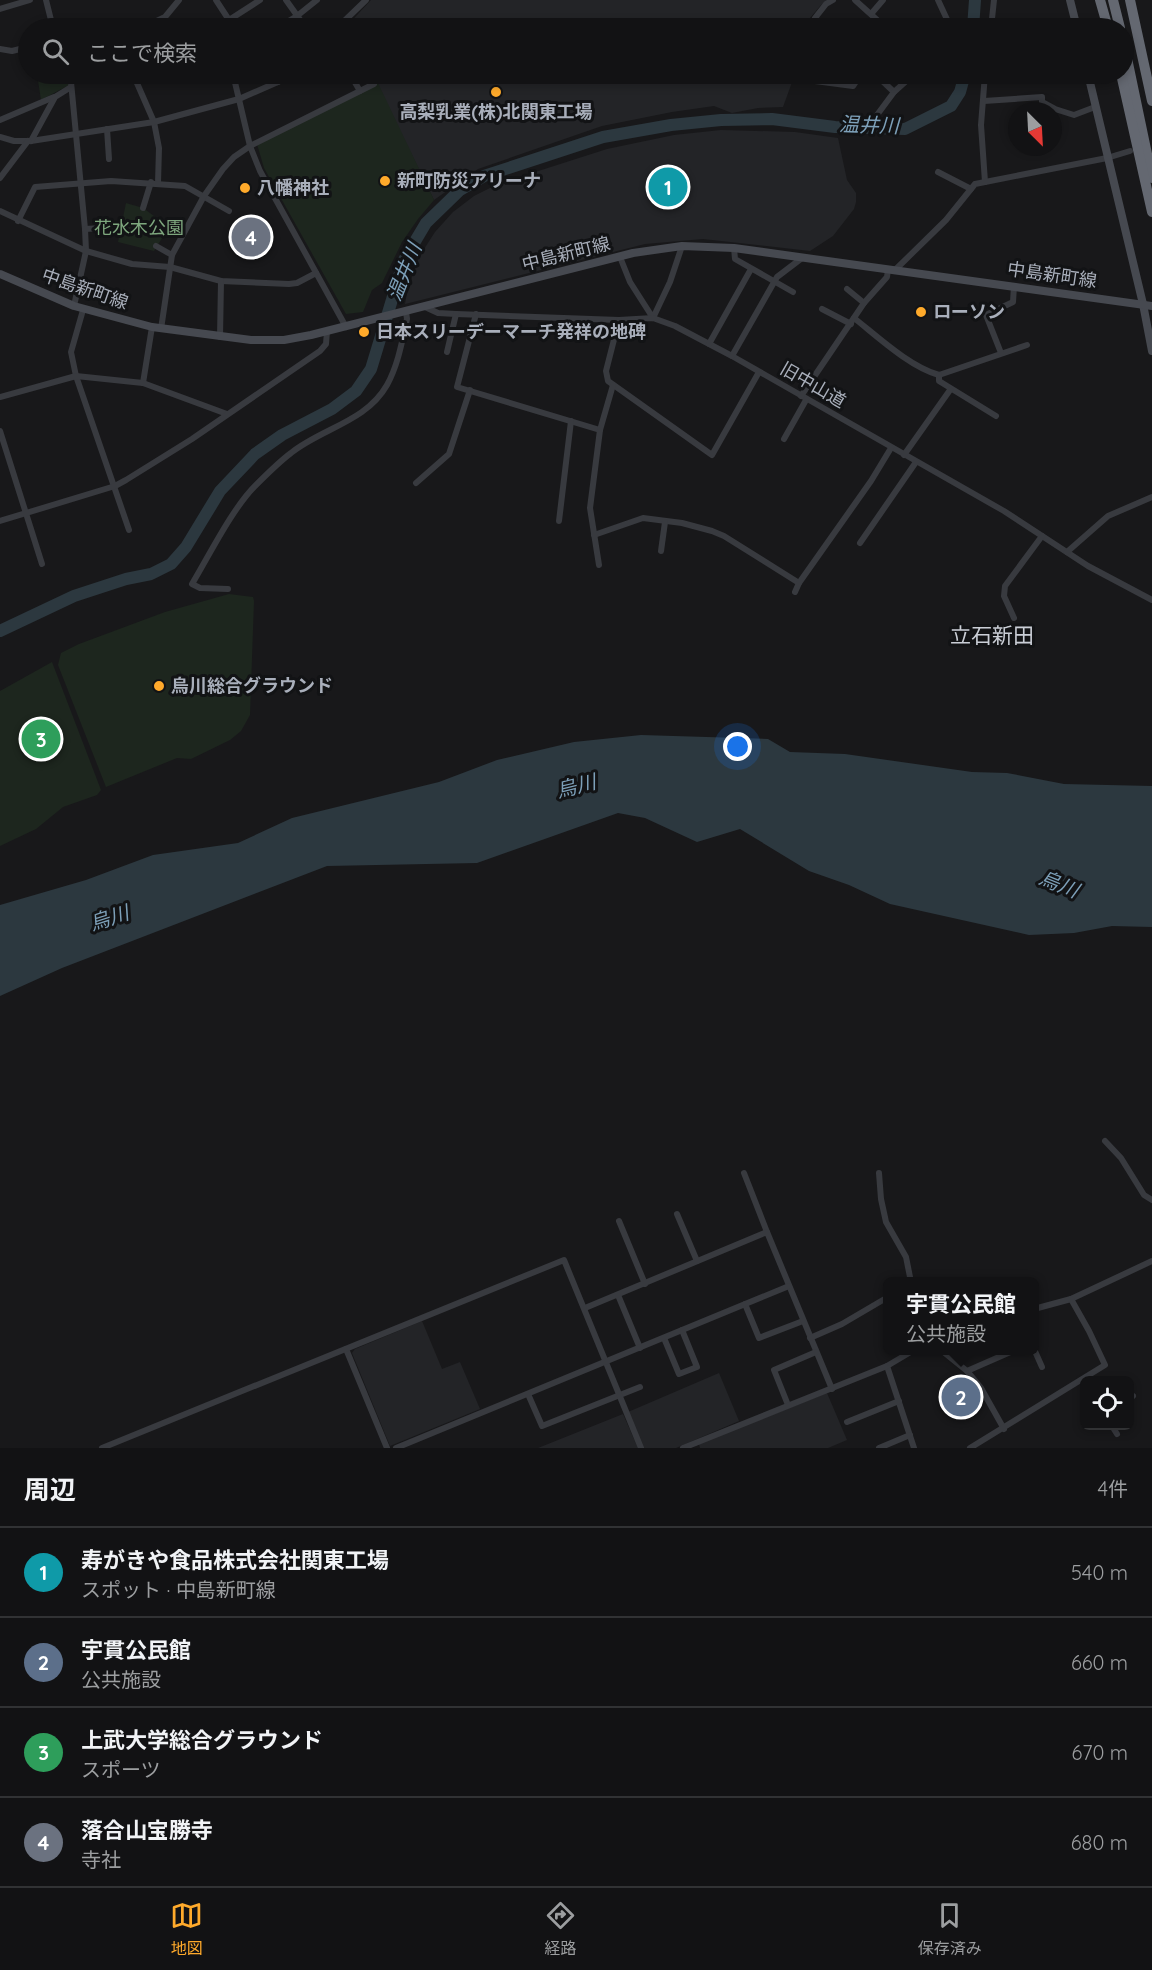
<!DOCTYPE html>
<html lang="ja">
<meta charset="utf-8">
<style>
body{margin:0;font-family:Quicksand,"Noto Sans JP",sans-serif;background:#1f2022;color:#f1f3f6}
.controls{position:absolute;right:18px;bottom:18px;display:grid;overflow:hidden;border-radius:9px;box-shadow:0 3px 9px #0003}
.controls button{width:54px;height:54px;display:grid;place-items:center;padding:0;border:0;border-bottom:2px solid #313234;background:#121214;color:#f1f3f6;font:30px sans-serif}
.compass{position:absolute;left:1008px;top:102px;width:54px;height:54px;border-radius:50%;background:#121214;box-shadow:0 3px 9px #0003;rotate:156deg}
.you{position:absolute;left:738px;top:747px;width:21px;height:21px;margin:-15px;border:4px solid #fff;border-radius:50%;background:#1a73e8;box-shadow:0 0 0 9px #1a73e833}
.badge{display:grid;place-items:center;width:39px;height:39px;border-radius:50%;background:#ffaa2b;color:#fff;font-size:20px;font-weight:700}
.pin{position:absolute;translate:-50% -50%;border:3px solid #fff;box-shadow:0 2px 6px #0006}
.popup{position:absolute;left:883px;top:1277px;width:156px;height:78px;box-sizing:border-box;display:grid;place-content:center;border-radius:9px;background:#121214;filter:drop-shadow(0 2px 4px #0005);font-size:20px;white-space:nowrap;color:#9c9ea0}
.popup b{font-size:22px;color:#f1f3f6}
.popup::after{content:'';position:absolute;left:50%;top:100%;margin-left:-12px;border:12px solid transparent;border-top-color:#121214}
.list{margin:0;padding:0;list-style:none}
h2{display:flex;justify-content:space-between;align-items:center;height:78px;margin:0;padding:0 24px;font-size:26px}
h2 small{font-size:20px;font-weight:400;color:#9c9ea0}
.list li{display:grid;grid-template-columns:39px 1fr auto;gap:18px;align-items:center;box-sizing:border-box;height:90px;padding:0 24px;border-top:2px solid #313234}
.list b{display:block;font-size:22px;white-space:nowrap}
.list p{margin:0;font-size:20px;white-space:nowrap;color:#9c9ea0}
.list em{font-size:20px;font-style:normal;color:#9c9ea0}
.icon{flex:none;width:33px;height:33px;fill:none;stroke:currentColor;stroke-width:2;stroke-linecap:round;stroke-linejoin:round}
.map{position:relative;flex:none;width:1152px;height:1448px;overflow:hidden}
.search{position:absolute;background:#121214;box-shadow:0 3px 9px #0003;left:18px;right:18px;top:18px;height:66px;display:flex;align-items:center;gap:15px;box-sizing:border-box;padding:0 21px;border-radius:33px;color:#9c9ea0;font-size:22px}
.sheet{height:438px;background:#121214}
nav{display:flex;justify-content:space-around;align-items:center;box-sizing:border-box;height:84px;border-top:2px solid #313234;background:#121214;font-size:16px;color:#9c9ea0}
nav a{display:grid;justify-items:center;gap:3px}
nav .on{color:#ffaa2b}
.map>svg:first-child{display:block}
</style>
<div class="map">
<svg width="1152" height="1448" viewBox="0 0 1152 1448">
<rect width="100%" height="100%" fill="#18181a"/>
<g fill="#232427">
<polygon points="371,0 828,0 821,5 810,18 815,22 812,28 345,28"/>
<polygon points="372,74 795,74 783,107 758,108 732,113 714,106 672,112 602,126 478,169 434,200"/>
<polygon points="721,130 795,132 838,138 847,180 856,193 856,202 854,209 833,236 810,251 703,239 645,244 405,304 408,288 418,260 426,246 435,232 453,212 474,196 498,184 607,149 674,135"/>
<polygon points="422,1321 442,1369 460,1362 480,1409 390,1446 352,1353 355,1349"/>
<polygon points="719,1373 739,1421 676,1448 643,1448 628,1412"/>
<polygon points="827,1393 847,1440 828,1448 700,1448 699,1444"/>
<polygon points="623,1414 638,1448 538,1448"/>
</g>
<g fill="#1d261e">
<polygon points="37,74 64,74 69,85 41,100"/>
<polygon points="378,83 434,200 418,219 402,242 382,283 372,290 363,312 346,314 264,168 257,144"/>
<polygon points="126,203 143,208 169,227 154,251 118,242"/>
<polygon points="229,594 253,597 254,601 250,715 241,731 230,740 191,759 177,758 106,787 58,665 61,653 79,644 165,612"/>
<polygon points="52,662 101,790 97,795 63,807 36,829 0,846 0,691"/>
</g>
<polygon fill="#2c383f" points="641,735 768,739 790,752 845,754 972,772 1007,773 1064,784 1152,786 1152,927 1112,926 1074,933 1029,935 890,904 849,885 809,871 740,829 697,842 645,818 618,813 477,863 327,866 62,968 0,996 0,905 86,880 153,855 238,843 292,818 439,782 497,760 574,742"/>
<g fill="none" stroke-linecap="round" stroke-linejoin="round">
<g stroke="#2c383f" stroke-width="12">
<polyline points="973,28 975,0"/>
<polyline points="0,631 74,596 126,579 151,574 171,564 186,547 220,491 255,454 282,435 332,409 356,391 371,369 404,260 426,223 460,190 484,176 603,137 671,125 721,120 772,119 835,127 905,129 951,106 960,92 965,74"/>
</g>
<g stroke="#383a3f" stroke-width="6">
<polyline points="46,0 53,28"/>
<polyline points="216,0 229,20 229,28"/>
<polyline points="286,0 306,28"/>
<polyline points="855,0 886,28"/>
<polyline points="938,0 951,28"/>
<polyline points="0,9 30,0"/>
<polyline points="871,14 883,0"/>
<polyline points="229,20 260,0"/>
<polyline points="142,28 165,17 179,0"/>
<polyline points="277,28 297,16 317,0"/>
<polyline points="337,28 366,0"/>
<polyline points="826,28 815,18 826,4 833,0"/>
<polyline points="991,28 994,0"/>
<polyline points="0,49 12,51 28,47"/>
<polyline points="67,74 71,82 85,229 86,251 74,306"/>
<polyline points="133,74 154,122 159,148 158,183"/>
<polyline points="233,74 250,146 260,171 346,327"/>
<polyline points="274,74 278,82"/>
<polyline points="350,74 360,91"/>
<polyline points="818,74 815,81 853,86 861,74"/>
<polyline points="875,74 894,92"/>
<polyline points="70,80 79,74"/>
<polyline points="984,101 1042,97 1042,102 1055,109 1074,115 1095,107"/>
<polyline points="877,115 894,92 914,74"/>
<polyline points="0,120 54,97"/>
<polyline points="107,129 109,159"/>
<polyline points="0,137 14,141 31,141 154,122 239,99 296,74"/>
<polyline points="31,141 55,97 71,87"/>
<polyline points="938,172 971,189"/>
<polyline points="0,178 28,141"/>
<polyline points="985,182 981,125 985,74"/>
<polyline points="143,208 151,182"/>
<polyline points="0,211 86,251 132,264 170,267 221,281 289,284 297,283 316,273"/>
<polyline points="18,221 35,187 111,181 185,186 229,211"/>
<polyline points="85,229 121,227"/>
<polyline points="156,246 172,255"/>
<polyline points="734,248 735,259 793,292"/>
<polyline points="620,257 630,282 653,318 670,282 682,246"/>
<polyline points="895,270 946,220 975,184 1107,158 1130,151"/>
<polyline points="847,289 864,303"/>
<polyline points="425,307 438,313 456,314 619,320 653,318 675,326 732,356 1004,511 1088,566 1152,600"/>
<polyline points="822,309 851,324"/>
<polyline points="83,310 71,352 76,376 129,530"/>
<polyline points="476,314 457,387 600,430"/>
<path d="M854 318C878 337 910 367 939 375L1027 345"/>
<polyline points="619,320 606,371 608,381 712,455 759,372"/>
<polyline points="161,329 172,255 204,196 223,169 234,157 250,146 374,84"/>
<polyline points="220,337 221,281"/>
<polyline points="709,344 751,269"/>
<polyline points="447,352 456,314"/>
<polyline points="1001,353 986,315 1013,302 1014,286"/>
<polyline points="732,356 777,277 802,258"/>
<polyline points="939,375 939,381 996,416"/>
<polyline points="143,383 152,327"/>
<polyline points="801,396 864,303 887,277 888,269"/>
<polyline points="0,397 76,376 143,383 227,414"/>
<polyline points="0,431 42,564"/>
<polyline points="784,439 806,400"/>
<polyline points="904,455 950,390"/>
<polyline points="416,483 449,454 470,390"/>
<polyline points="0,521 115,486 126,480 192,439 320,351 326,344 327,331"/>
<polyline points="559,521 571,421"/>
<polyline points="594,535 643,518 682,523 712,531 724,536 799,583"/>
<polyline points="860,543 916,462"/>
<polyline points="661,551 665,522"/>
<polyline points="1067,552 1108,516 1152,497"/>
<polyline points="599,565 590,508 600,430 613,385"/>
<path d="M228 589 200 588 192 584C210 554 233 507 257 484 268 473 279 462 291 453 322 428 366 422 387 385 398 365 402 342 407 319L406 312"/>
<polyline points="795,592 799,583 871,481 891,448"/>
<polyline points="1014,618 1004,596 1005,586 1042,536"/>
<polyline points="1105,1141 1121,1158 1144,1195 1152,1200"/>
<polyline points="744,1173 767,1232"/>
<polyline points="879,1173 881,1199 886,1222 906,1257 911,1282"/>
<polyline points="677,1214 697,1261"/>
<polyline points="619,1221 645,1284"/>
<polyline points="618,1295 640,1348"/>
<polyline points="745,1304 759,1338 803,1321"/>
<polyline points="585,1308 767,1232 832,1389"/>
<polyline points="1034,1309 1071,1299 1152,1261"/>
<polyline points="664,1338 679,1374 697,1367 682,1330"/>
<polyline points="810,1338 842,1324 888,1297"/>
<polyline points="346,1349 387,1448"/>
<polyline points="1034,1349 1042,1367"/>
<polyline points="941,1350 967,1371 981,1388 1004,1429"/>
<polyline points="887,1366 914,1448"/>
<polyline points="967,1371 1015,1350"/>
<polyline points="528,1394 542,1426 640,1387"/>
<polyline points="1130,1398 1133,1396"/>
<polyline points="788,1405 774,1370 816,1352"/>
<polyline points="847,1422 899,1401"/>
<polyline points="1112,1426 1117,1434"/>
<polyline points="102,1448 564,1260 641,1448"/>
<polyline points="396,1448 789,1286"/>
<polyline points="683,1448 887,1366 914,1350"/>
<polyline points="879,1448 910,1435"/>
<polyline points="970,1448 1105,1365 1089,1331 1071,1299"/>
</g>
<g stroke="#464950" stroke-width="8">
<polyline points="1070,0 1077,28"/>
<polyline points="1088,74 1143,304 1152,351"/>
<polyline points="0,274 74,306 152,327 251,340 284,340 311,335 633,253 682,246 734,248 1152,306"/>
</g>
<g stroke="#646871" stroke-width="10">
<polyline points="1100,0 1108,28"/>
<polyline points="1113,0 1120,28"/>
<polyline points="1130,0 1152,101"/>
<polyline points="1124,44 1152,178"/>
<polyline points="1121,74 1152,212"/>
</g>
</g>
<g fill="#ffaa2b" stroke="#121315" stroke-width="2">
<circle cx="496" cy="92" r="6"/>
<circle cx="385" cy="181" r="6"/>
<circle cx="245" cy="188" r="6"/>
<circle cx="921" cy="312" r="6"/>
<circle cx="364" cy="332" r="6"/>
<circle cx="159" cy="686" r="6"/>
</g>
<g text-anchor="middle" stroke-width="6" stroke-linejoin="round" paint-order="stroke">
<g font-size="18" font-weight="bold" fill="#a9afbb" stroke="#121315" text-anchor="start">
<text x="496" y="118" text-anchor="middle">高梨乳業(株)北関東工場</text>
<text x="397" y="187">新町防災アリーナ</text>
<text x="257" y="194">八幡神社</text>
<text x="933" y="318">ローソン</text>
<text x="376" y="338">日本スリーデーマーチ発祥の地碑</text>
<text x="171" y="692">烏川総合グラウンド</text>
</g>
<g font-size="18" fill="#7ea77e" stroke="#121315">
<text x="139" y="234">花水木公園</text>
</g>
<g font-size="18" fill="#a9afbb" stroke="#121315">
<text transform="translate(566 254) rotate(-14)" y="6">中島新町線</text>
<text transform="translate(1052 275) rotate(8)" y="6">中島新町線</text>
<text transform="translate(85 289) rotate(19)" y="6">中島新町線</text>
<text transform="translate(813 385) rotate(30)" y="6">旧中山道</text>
</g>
<g font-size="20" font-style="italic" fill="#7da0b9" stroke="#121315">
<text transform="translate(869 125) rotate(2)" y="7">温井川</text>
<text transform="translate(404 272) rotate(-68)" y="7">温井川</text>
<text transform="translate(576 786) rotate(-14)" y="7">烏川</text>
<text transform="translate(1059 884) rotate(22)" y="7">烏川</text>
<text transform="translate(109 918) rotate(-18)" y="7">烏川</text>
</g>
<g font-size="21" fill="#caced6" stroke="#121315">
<text x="992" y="643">立石新田</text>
</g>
</g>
</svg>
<div class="controls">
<button><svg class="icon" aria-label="locate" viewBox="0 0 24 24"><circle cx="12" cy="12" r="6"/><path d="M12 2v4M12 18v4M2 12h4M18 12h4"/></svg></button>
</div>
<svg class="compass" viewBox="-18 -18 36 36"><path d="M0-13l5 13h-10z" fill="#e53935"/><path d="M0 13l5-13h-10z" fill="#9c9ea0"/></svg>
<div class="you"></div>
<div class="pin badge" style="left:668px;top:187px;background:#0f9aa8">1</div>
<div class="pin badge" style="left:961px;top:1397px;background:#5c6f8a">2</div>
<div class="popup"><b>宇貫公民館</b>公共施設</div>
<div class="pin badge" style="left:41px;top:739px;background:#2e9e5b">3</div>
<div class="pin badge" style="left:251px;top:237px;background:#6b7280">4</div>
<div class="search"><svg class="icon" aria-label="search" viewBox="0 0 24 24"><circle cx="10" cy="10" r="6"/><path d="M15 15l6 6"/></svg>ここで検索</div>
</div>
<section class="sheet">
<h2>周辺<small>4件</small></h2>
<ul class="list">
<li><span class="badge" style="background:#0f9aa8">1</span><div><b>寿がきや食品株式会社関東工場</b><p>スポット · 中島新町線</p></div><em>540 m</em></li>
<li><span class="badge" style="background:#5c6f8a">2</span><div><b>宇貫公民館</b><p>公共施設</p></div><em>660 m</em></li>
<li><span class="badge" style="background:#2e9e5b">3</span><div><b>上武大学総合グラウンド</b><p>スポーツ</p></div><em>670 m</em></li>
<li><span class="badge" style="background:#6b7280">4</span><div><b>落合山宝勝寺</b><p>寺社</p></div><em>680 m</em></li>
</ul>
</section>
<nav>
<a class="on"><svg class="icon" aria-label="map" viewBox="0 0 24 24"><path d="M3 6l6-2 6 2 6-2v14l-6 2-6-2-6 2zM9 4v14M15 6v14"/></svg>地図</a>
<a><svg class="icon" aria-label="directions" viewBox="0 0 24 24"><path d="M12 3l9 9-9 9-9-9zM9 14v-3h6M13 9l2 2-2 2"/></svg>経路</a>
<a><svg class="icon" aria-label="saved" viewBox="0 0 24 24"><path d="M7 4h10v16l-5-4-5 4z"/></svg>保存済み</a>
</nav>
